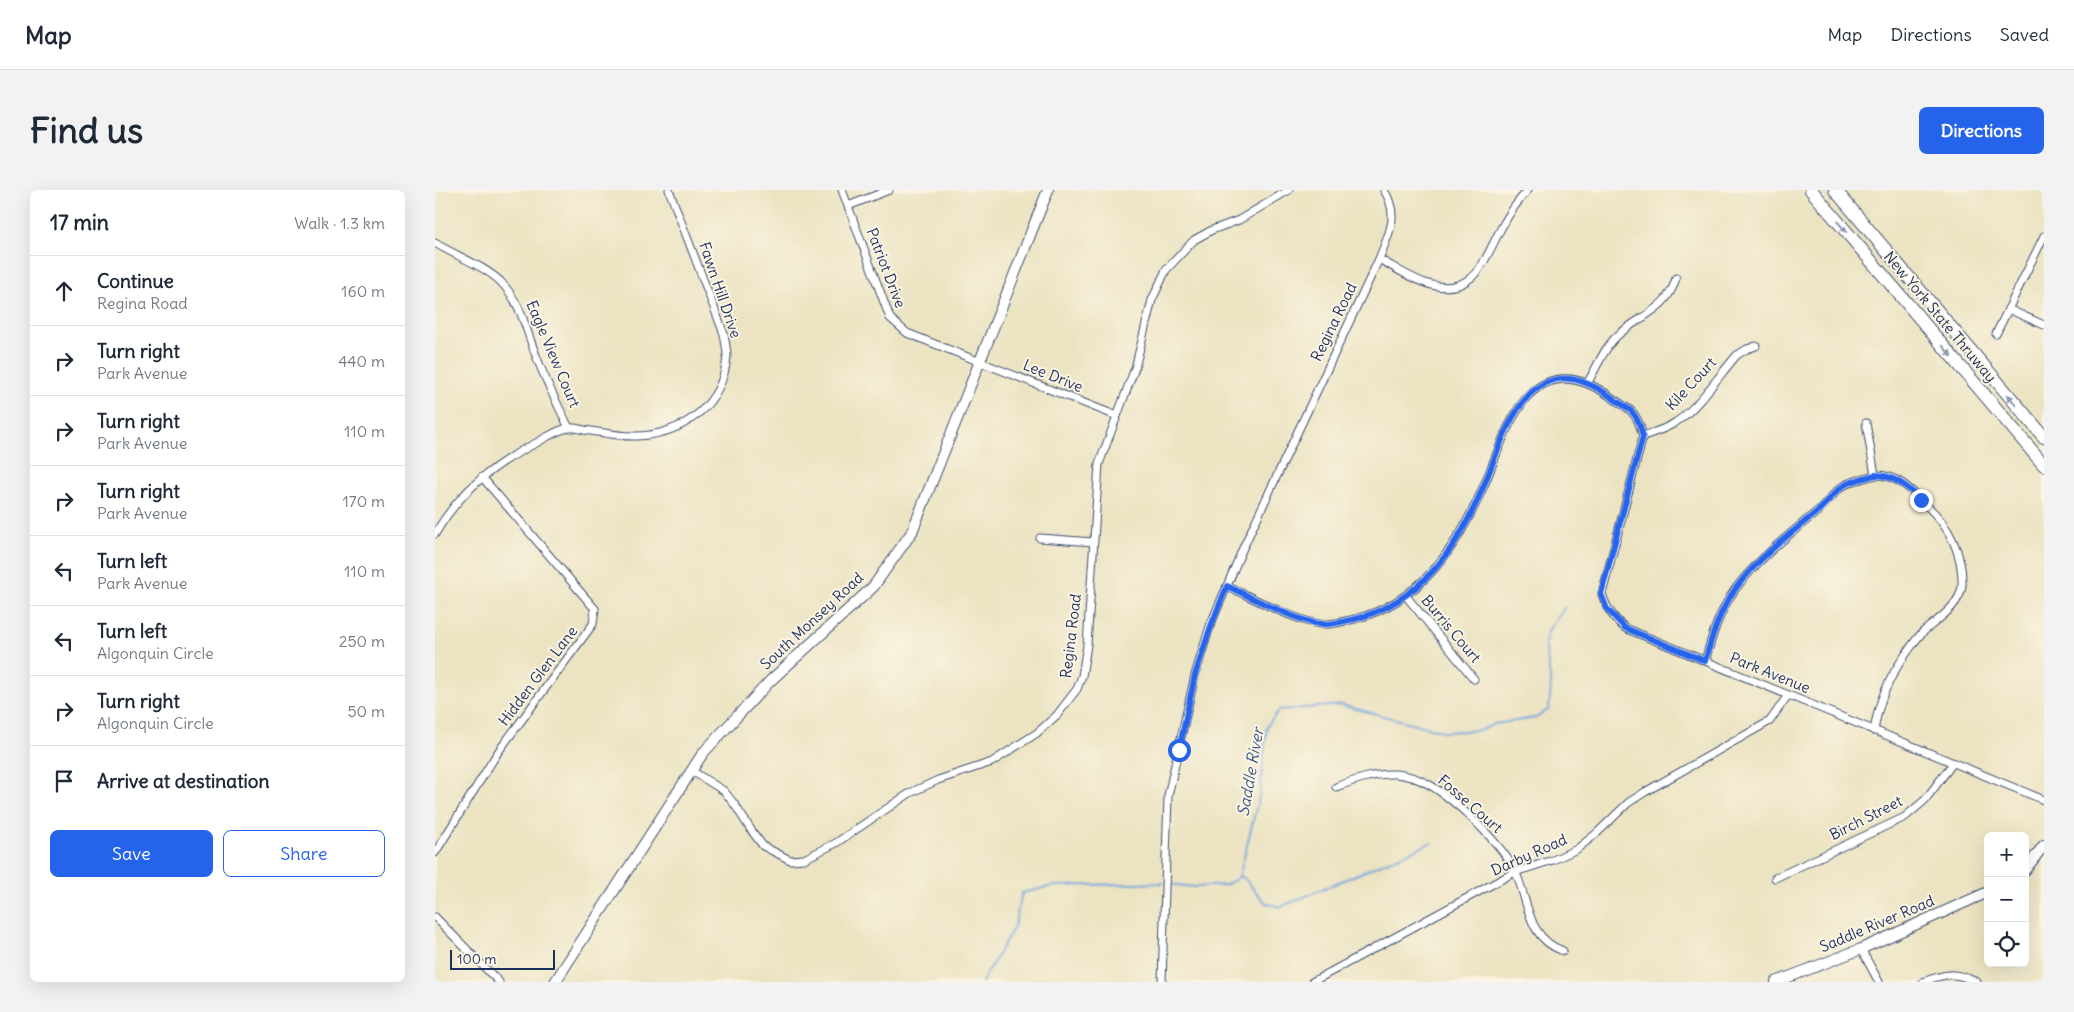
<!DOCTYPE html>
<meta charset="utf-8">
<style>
body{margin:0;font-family:Delius,sans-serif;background:#f2f2f3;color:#1f2937}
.controls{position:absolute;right:15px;bottom:15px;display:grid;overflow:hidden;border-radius:8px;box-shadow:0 5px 20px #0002}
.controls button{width:45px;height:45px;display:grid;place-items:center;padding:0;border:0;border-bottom:1px solid #e0e1e3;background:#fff;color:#1f2937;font:25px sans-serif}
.scale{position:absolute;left:15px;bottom:12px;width:105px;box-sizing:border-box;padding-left:5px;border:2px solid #1b2f5e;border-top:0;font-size:14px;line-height:18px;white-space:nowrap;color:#1b2f5e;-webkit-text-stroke:4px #fcf5e5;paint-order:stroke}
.stop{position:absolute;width:15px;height:15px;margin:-11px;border:4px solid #2563eb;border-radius:50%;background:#fff}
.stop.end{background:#2563eb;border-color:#fff;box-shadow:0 1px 5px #0008}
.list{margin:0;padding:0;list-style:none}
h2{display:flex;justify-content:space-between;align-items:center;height:65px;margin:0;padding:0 20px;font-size:21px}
h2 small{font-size:16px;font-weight:400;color:#747a83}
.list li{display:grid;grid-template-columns:32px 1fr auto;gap:15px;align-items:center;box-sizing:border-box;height:70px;padding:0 20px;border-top:1px solid #e0e1e3}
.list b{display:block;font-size:19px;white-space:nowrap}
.list p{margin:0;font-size:16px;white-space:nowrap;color:#747a83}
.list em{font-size:16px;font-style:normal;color:#747a83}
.actions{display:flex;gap:10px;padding:15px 20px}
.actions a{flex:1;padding:11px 0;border:1px solid #2563eb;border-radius:8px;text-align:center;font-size:18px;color:#2563eb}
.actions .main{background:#2563eb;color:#fff}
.icon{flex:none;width:28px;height:28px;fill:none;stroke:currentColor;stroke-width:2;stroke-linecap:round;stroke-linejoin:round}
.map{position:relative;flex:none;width:1609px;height:792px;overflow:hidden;border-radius:8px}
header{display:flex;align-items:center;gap:30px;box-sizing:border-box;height:70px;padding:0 25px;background:#fff;border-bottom:1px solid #e0e1e3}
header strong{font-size:24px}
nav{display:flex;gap:28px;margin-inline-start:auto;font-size:18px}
.intro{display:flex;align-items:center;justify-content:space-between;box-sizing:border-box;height:120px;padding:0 30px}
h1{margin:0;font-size:35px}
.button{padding:12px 22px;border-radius:8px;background:#2563eb;color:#fff;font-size:18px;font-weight:700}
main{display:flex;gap:30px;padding:0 30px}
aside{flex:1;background:#fff;border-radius:8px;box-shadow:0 5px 20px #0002}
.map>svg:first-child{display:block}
</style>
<header>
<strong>Map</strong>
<nav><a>Map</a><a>Directions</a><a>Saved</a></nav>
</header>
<div class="intro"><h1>Find us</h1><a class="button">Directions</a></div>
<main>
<aside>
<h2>17 min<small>Walk · 1.3 km</small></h2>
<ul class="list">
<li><svg class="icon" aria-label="ahead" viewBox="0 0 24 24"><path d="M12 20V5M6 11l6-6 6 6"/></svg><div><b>Continue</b><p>Regina Road</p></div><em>160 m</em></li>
<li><svg class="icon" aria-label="right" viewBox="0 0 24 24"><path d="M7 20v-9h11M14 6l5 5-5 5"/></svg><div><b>Turn right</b><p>Park Avenue</p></div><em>440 m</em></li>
<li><svg class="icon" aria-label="right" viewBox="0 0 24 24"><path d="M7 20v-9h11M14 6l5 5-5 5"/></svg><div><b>Turn right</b><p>Park Avenue</p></div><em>110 m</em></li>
<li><svg class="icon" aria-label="right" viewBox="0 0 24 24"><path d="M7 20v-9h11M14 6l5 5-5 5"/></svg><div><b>Turn right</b><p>Park Avenue</p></div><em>170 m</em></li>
<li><svg class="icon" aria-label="left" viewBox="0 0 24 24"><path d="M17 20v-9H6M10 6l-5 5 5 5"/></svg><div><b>Turn left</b><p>Park Avenue</p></div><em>110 m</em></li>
<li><svg class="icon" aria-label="left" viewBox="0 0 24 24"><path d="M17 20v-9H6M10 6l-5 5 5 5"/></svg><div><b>Turn left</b><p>Algonquin Circle</p></div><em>250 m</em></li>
<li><svg class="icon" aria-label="right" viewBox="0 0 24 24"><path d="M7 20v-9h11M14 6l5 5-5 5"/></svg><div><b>Turn right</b><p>Algonquin Circle</p></div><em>50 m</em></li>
<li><svg class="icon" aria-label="arrive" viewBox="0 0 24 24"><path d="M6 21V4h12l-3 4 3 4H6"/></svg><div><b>Arrive at destination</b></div></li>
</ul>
<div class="actions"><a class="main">Save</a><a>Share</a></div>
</aside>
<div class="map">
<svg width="1609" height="792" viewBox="0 0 1609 792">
<rect width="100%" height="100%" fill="#fcf5e5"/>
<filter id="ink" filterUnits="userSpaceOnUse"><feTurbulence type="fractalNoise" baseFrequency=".02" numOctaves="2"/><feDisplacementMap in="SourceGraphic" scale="10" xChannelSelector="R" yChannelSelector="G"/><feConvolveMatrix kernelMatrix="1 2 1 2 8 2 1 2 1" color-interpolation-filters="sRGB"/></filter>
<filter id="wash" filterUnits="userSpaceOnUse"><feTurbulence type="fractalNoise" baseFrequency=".0096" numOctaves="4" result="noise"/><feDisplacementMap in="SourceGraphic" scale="20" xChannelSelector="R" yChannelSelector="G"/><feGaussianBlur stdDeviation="1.12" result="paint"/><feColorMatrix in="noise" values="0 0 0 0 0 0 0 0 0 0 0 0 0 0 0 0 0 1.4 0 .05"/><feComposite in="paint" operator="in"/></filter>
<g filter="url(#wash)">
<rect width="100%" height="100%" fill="#ebe3c1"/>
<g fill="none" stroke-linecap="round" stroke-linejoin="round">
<g stroke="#72a3dc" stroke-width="2">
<polyline points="804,687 808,687 831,713 845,717 996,653"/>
<polyline points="732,694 760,697 791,695 804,687 825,603 832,536 844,520 906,515 1011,542 1047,540 1059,534 1101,528 1114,519 1116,494 1110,454 1113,441 1130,417"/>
<polyline points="547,792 579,737 587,703 618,696 728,693"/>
</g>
</g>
</g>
<g filter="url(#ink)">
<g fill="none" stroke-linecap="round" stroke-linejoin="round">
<g stroke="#3a4a6d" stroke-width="9">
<g id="street">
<polyline points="407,0 455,128 472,143 682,226"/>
<polyline points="413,16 454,0"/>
<path d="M0 53C21 66 48 75 66 92 87 114 91 141 102 168 111 192 123 215 134 238"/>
<path d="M944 69C961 78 979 91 997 95 1042 106 1050 66 1068 35 1075 22 1083 11 1093 0"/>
<polyline points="1573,119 1609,135"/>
<polyline points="1561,144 1609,46"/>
<path d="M1153 192C1162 177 1169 158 1182 146 1205 125 1233 120 1241 88"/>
<polyline points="1431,233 1440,285"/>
<path d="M1208 246C1220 242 1231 239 1241 232 1262 219 1285 184 1302 165L1312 159 1321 156"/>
<path d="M0 344C25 301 59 274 103 252 112 247 124 239 134 238 138 237 145 239 149 240 166 242 185 247 202 246 249 244 288 215 292 166 292 159 290 151 289 144L234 0"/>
<polyline points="605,348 658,352"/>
<path d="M792 396C818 408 851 426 879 433 892 436 907 432 920 429 985 412 1021 359 1047 300 1060 271 1072 228 1094 205 1121 178 1152 189 1179 209 1184 213 1192 217 1197 222 1203 228 1206 238 1208 246L1167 404C1172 419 1178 428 1190 438L1609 610"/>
<polyline points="971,406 1039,489"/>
<path d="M1270 471C1278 443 1284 422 1301 398 1324 368 1355 344 1384 320 1392 313 1399 302 1408 296 1412 293 1435 286 1440 285 1462 284 1477 301 1491 315 1514 335 1528 364 1527 395 1526 416 1500 431 1487 443 1481 449 1476 457 1471 464 1454 487 1443 514 1439 541"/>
<polyline points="257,581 289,601 300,615 316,640 328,656 355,670 369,669 401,653 475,603 503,590 557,572 602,543 622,525 642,499 647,486 652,455 664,274 700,178 717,110 731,80 759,50 777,40 804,30 854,0"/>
<path d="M901 597C920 590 940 583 961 584 971 585 984 589 993 594 1020 609 1068 655 1081 683 1094 713 1092 748 1128 761"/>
<polyline points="0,663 63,562 158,434 160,419 47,287"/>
<polyline points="1340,688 1470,627 1490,610 1518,573"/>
<polyline points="0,727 64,792"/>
<polyline points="1426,759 1444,792"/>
<path d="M727 792 733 606 760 485 775 436 808 358 944 69C954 43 965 26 949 0"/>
<polyline points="877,792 1080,682 1118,670 1142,659 1162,643 1193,613 1210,602 1335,531 1353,505"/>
<path d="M1488 792C1511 783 1519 782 1542 792"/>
</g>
</g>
<g stroke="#3a4a6d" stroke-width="12">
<g id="secondary">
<polyline points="1590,680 1609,655"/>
<polyline points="120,792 268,563 335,491 438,397 477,342 613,0"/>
<polyline points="1341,792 1426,759 1553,702"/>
</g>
</g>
<g stroke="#3a4a6d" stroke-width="14">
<g id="highway">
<polyline points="1376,0 1609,275"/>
<polyline points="1400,0 1609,247"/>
</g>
</g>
<use href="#street" stroke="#fff" stroke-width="7"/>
<use href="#secondary" stroke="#fff" stroke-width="10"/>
<use href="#highway" stroke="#fff" stroke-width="12"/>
</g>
<defs><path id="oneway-solid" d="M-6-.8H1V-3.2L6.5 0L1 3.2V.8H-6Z" transform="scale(1.25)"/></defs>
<g fill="#8d97ae">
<use href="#oneway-solid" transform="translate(1407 37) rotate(50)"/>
<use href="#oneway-solid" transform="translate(1512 161) rotate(50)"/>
<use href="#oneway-solid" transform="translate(1577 210) rotate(-130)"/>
</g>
</g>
<g fill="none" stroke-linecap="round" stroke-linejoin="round" filter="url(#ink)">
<path stroke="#2563eb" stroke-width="6" d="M744 560 760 485 776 436 792 396C818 408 851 426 879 433 892 436 907 432 920 429 985 412 1022 359 1047 300 1060 270 1071 229 1094 205 1121 177 1152 189 1179 209 1184 213 1192 217 1197 222 1203 228 1206 238 1208 246L1166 404 1172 419 1190 438 1270 471C1278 443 1284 422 1301 398 1324 367 1355 344 1384 320 1392 313 1399 302 1408 296 1412 293 1435 286 1440 285 1459 285 1474 298 1486 310"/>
</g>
<g text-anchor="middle" stroke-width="4" stroke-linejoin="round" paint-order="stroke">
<g font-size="15" fill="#1b2f5e" stroke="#fcf5e5">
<text transform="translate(451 78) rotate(69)" y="5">Patriot Drive</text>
<text transform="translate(285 100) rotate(71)" y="5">Fawn Hill Drive</text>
<text transform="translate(1505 127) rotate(50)" y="5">New York State Thruway</text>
<text transform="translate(899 132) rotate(-64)" y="5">Regina Road</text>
<text transform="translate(118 164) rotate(67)" y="5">Eagle View Court</text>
<text transform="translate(618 186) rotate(22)" y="5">Lee Drive</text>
<text transform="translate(1256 194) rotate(-47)" y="5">Kile Court</text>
<text transform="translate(377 431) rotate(-43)" y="5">South Monsey Road</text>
<text transform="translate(1016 439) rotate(50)" y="5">Burris Court</text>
<text transform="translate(636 446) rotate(-83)" y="5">Regina Road</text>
<text transform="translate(1335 483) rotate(22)" y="5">Park Avenue</text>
<text transform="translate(103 486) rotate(-53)" y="5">Hidden Glen Lane</text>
<text transform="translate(1035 614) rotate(41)" y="5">Fosse Court</text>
<text transform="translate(1431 628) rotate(-27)" y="5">Birch Street</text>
<text transform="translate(1094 665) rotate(-24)" y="5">Darby Road</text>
<text transform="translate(1442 734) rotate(-23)" y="5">Saddle River Road</text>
</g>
<g font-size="16" font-style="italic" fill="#39588a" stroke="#fcf5e5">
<text transform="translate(815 582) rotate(-80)" y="6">Saddle River</text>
</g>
</g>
</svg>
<div class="controls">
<button>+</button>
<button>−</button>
<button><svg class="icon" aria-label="locate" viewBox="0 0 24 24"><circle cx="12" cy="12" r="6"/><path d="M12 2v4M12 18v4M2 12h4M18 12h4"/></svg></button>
</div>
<div class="scale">100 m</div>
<div class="stop" style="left:744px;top:560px"></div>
<div class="stop end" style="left:1486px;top:310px"></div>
</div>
</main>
